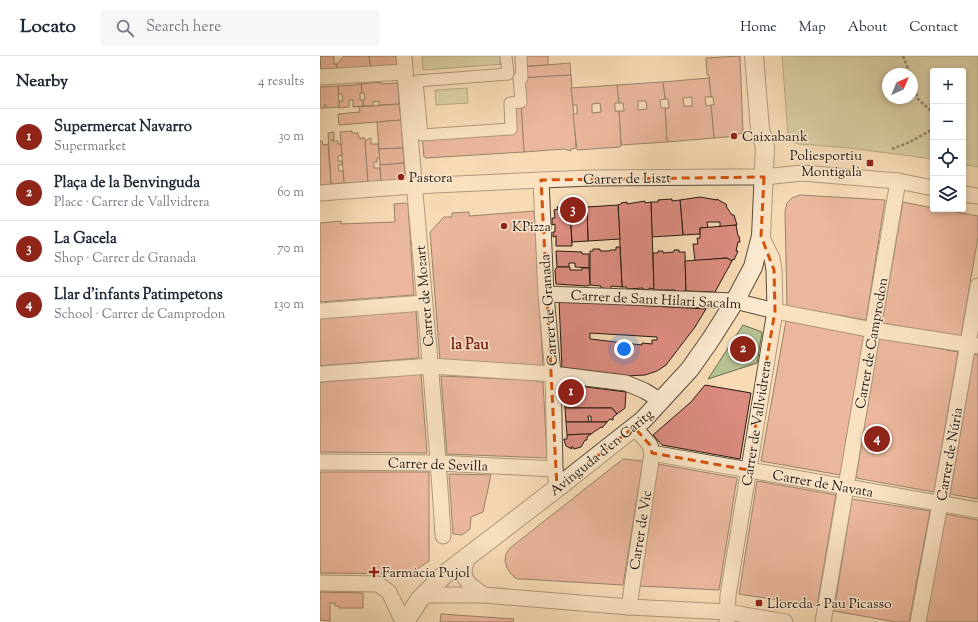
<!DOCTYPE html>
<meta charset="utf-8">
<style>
body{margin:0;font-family:"Sorts Mill Goudy",serif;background:#f6f6f7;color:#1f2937}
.controls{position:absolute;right:12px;top:12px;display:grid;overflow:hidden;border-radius:4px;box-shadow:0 2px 6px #0003}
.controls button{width:36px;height:36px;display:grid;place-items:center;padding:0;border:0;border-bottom:1px solid #e0e1e3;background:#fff;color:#1f2937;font:20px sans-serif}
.compass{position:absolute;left:562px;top:12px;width:36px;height:36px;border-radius:50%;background:#fff;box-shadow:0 2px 6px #0003;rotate:44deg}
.you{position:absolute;left:304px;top:293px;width:14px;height:14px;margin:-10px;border:3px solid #fff;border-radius:50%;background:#1a73e8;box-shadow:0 0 0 6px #1a73e833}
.badge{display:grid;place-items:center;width:26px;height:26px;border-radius:50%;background:#8f2418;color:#fff;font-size:13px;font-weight:700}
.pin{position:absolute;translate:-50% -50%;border:2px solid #fff;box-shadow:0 1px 4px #0006}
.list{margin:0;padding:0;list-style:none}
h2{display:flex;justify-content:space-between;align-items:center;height:52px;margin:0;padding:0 16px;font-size:17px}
h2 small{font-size:13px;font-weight:400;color:#747a83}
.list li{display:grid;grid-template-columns:26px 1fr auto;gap:12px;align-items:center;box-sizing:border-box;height:56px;padding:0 16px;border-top:1px solid #e0e1e3}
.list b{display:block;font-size:15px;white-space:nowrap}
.list p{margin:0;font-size:13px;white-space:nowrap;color:#747a83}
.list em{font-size:13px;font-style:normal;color:#747a83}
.icon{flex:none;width:22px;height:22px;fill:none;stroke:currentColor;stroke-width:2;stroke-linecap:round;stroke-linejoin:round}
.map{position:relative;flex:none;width:658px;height:566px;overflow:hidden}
header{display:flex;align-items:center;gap:24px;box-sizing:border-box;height:56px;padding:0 20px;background:#fff;border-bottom:1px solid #e0e1e3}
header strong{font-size:19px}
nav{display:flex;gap:22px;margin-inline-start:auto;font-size:14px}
.search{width:280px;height:36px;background:#f6f6f7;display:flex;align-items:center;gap:10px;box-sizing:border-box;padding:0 14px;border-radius:4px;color:#747a83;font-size:15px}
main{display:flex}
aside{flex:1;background:#fff}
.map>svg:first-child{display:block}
</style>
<header>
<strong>Locato</strong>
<div class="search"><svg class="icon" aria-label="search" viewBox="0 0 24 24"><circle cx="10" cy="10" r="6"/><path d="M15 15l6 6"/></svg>Search here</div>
<nav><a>Home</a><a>Map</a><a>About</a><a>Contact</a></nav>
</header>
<main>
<aside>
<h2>Nearby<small>4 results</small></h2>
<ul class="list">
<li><span class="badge">1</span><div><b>Supermercat Navarro</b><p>Supermarket</p></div><em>30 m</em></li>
<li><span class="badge">2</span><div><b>Plaça de la Benvinguda</b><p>Place · Carrer de Vallvidrera</p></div><em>60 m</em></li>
<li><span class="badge">3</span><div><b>La Gacela</b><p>Shop · Carrer de Granada</p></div><em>70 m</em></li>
<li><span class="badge">4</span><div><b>Llar d'infants Patimpetons</b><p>School · Carrer de Camprodon</p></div><em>130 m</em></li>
</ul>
</aside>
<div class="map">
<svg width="658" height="566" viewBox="0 0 658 566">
<rect width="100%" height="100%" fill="#f7dbb5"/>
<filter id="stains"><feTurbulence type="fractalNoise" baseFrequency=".005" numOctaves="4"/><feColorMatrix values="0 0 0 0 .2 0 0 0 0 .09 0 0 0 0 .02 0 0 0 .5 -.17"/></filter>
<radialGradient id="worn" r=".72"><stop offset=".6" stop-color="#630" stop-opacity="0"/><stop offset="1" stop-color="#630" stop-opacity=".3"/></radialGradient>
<g fill="#b6c192" stroke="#6c6d50" fill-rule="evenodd">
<polygon points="102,0 182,0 183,8 103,14"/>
<path d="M462 0H658V111L643 108V15H613V103L530 92 479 88 471 85 468 79ZM568 18H592V42H568Z"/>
<polygon points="147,32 148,47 116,49 115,34"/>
<polygon points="423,269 442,276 437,307 388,323"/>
</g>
<g fill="#dc8c7f" stroke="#23190f" fill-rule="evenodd">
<polygon points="0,0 14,0 14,8 17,8 17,14 1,15"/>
<polygon points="24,0 49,0 51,12 17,14 17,8"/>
<polygon points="49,0 76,0 77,11 51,12"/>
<polygon points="206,0 228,0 228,9 207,10"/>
<polygon points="420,0 423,77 418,78 418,80 394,82 391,49 394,49 393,41 391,41 389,19 387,19 386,2"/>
<polygon points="250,7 251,19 202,22 202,11"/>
<polygon points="251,19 256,92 251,93 251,95 244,93 204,96 199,22"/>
<path d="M389 22 391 41H385L386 50 391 49 394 82 347 86 345 52H349L348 43H345L343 26ZM372 41V50H364L363 42Z"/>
<polygon points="61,26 61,28 78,27 79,48 59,49 59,45 53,46 53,50 43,50 43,44 45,43 44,37 42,37 41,28"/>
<path d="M343 26 345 43 340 44 341 52H345L347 86 301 89 299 55H304L303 47H299L297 29ZM318 45H326L327 53 318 54Z"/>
<polygon points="37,28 41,28 42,37 40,37 40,44 43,44 43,50 33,51 33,44 29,44 29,51 19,52 19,45 23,45 22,38 18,38 18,30 37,29"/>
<path d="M297 29 299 47H295V55H299L301 89 300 91 257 94 253 58H257V49H253L251 32ZM280 47 281 56 272 57V48Z"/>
<polygon points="18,30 19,51 6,52 6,49 4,49 5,52 0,52 0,31"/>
<polygon points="201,46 204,96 106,102 104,101 102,79 192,73 190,47"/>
<polygon points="79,48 81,64 19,69 18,58 40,56 39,51"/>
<polygon points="81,64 83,92 59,93 57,66"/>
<polygon points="32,75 32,77 38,77 39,82 45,82 48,126 24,127 20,76"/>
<polygon points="14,76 14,84 11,84 12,85 18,85 18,88 21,88 22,99 18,100 18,105 22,105 22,109 18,109 19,115 23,115 24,127 11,128 8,77"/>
<polygon points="51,82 51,88 58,88 60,102 57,102 57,106 54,106 54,112 60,112 61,125 48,126 45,86 48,83"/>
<polygon points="0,85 2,85 3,89 8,88 11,128 0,129"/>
<polygon points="83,92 84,107 60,109 59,93"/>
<polygon points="84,107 85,117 79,123 61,125 60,109"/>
<polygon points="480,139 565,144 546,264 467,250 465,155 467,147 472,142"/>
<polygon points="380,141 397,144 397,143 404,147 407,149 406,150 412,159 414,159 417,169 400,171 400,166 387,166 388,172 380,172 380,178 363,179 360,144"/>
<polygon points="352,143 352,145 360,144 363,179 332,181 331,146 338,146 338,144"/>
<polygon points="325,145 325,147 331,146 334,233 329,232 329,234 323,233 323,232 307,233 307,231 302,231 298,149 301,148 301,147 307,146 307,148"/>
<polygon points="583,146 613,152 613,153 620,153 658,160 658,181 641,280 562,267"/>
<polygon points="86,147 88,149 94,239 0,246 0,167 21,165 21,168 75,166 74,148"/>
<polygon points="298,149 300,183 268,185 267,151"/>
<polygon points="237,151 243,151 243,153 250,152 252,190 236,190 236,180 233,181 233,176 235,176 235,168 232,169 232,162 235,162 234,154 238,153"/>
<polygon points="267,151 268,185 252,186 250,152"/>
<polygon points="214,155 223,310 120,304 110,176 124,161 132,161 132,157 149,156 149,160"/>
<polygon points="416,169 418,180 419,180 420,186 418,186 416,195 418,195 414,204 413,203 412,205 407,202 375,205 373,188 378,188 377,182 380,182 380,172"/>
<polygon points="296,191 300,191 302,231 291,230 291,233 281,232 281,230 270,229 270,195 273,195 273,193 280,193 280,195 290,195 290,194 296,194"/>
<polygon points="354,194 359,194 359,196 365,196 366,235 364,235 364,236 355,235 355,234 334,234 333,197 338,197 338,195 343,195 343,197 354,196"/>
<polygon points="236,195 262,196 262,198 269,198 269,212 255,211 255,207 249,207 249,211 237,211"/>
<polygon points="407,202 412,205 395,236 366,235 365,205"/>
<polygon points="237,211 250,211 250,214 262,214 262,212 269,212 270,229 266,230 236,228 235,214"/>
<path d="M239 245 386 253 375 271 346 309 337 315 325 319 306 320 242 312ZM270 277 337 281V284H332V288L322 287V289L270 283Z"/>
<polygon points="96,255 99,302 0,310 0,262"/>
<polygon points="466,265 544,280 520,419 441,405"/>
<polygon points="559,282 638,296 614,436 536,422"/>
<polygon points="654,298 658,299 658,443 630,438"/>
<polygon points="101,318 107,397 0,396 0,326"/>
<polygon points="121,320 211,324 223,326 227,402 127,398"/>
<polygon points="243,328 306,336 305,352 297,358 292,352 245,352"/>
<polygon points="385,329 431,337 420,403 342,389 333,379 371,346"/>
<polygon points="245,352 292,352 297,358 293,361 293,364 290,363 287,366 271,366 271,360 268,360 269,366 246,366"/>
<polygon points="246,366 287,366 282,372 281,371 271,378 247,379"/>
<polygon points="262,378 271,378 267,381 267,384 265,384 261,391 254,393 253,391 251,391 252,393 246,390 244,384 244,383 247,383 247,379"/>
<polygon points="303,403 323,405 303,529 202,523 197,523 192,519 187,512 185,505 186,498 190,492"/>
<polygon points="338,408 417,422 399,534 319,530"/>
<polygon points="0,416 109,416 109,505 90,518 0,517"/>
<polygon points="129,418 171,419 163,456 151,461 150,473 142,479 133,478"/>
<polygon points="437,425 516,439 497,550 419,538"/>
<polygon points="532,443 610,455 589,566 576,566 514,555"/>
<polygon points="626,458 658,464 658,566 604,566"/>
<polygon points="0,536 43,537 43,552 19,552 19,550 15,550 15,547 10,547 10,565 0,564"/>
<polygon points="121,558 194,563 193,566 120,566"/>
</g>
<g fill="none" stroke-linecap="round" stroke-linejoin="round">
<g stroke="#584a38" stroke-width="13">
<polyline id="pedestrian" points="186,0 188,18 97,25 102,79 191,73 190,47 201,46 199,22 202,22 201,0"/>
</g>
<g stroke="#584a38" stroke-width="17">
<g id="minor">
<path d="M84 0C95 160 114 320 123 480"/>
<polyline points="0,21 85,16"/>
<polyline points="221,124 226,238 233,318 235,413 237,432"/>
<polyline points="0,137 94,130 221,124 272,122 415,121 444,121 482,117 578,125 613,132"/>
<polyline points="643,138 658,140"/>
<polyline points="226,238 415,245 455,255 553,274 658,290"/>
<polyline points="0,255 104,247"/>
<polyline points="0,318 111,310 233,318 306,327 325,335 341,345"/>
<polyline points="314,371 330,389 332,397 658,454"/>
<polyline points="0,406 119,407 235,413"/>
<path d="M149 500C138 521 146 527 164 539"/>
<polyline points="0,527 58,528 69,536 83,566"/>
<polyline points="105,539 164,539 309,551 408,556 465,566"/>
<polyline points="309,551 332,397"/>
<polyline points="407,566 408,539 455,255 454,214 452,202 441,180"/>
<polyline points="503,566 578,125"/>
<polyline points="598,566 620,448 658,230"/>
</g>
</g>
<g stroke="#584a38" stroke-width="20">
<polyline id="tertiary" points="85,566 99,544 125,518 237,432 323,364 370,313 391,283 415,245 433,211 441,180 445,91 440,73 434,0"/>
</g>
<g stroke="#23190f" stroke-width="2.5" stroke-dasharray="3 2" stroke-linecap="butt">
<polyline points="583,0 590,18"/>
<polyline points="592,23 598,43 613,57"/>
<polyline points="572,93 590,86 613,73"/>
</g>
<use href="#pedestrian" stroke="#fae8cf" stroke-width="11"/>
<use href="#minor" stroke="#fae8cf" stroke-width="15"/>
<use href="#tertiary" stroke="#fae8cf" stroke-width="18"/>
</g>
<path d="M0 0H658V566H0ZM444 121 441 180 454 214 455 255 428 414 332 397 330 389 314 371 237 432 221 124Z" fill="#f7dbb5" fill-opacity=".55" fill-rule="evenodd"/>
<path fill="none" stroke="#d4530c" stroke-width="3" stroke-dasharray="8 5" stroke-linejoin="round" d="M444 121 441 180 454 214 455 255 428 414 332 397 330 389 314 371 237 432 221 124Z"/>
<g fill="#8f2418" stroke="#fae8cf" stroke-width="1.5">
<circle cx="414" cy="80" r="4"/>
<rect x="546" y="103" width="8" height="8" rx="2"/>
<circle cx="81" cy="121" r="4"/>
<circle cx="184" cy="170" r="4"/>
<path d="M52 510h4v4h4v4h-4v4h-4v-4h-4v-4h4z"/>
<rect x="435" y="543" width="8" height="8" rx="2"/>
</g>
<g text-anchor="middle" stroke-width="3" stroke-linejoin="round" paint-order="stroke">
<g font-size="14" fill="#23190f" stroke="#fae8cf" text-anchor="start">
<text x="422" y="85">Caixabank</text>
<text x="542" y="104" text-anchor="end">Poliesportiu<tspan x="542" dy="16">Montigalà</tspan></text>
<text x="89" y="126">Pastora</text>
<text x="192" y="175">KPizza</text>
<text x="62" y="521">Farmàcia Pujol</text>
<text x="447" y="552">Lloreda - Pau Picasso</text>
</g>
<g font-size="14" fill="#23190f" stroke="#fae8cf">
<text transform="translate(307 122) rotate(-1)" y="5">Carrer de Liszt</text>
<text transform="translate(104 240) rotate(-95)" y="5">Carrer de Mozart</text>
<text transform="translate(336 243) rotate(3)" y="5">Carrer de Sant Hilari Sacalm</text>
<text transform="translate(228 254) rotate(-94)" y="5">Carrer de Granada</text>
<text transform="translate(551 287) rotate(-80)" y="5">Carrer de Camprodon</text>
<text transform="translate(436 367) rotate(-81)" y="5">Carrer de Vallvidrera</text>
<text transform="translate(281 396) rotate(-39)" y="5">Avinguda d'en Caritg</text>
<text transform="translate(629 398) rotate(-80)" y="5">Carrer de Núria</text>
<text transform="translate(118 408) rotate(2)" y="5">Carrer de Sevilla</text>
<text transform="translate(503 427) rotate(10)" y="5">Carrer de Navata</text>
<text transform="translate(320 474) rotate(-81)" y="5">Carrer de Vic</text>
</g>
<g font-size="15" font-weight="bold" fill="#7a1f14" stroke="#fae8cf">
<text x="150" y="293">la Pau</text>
</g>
</g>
<rect width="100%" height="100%" filter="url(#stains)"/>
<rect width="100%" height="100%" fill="url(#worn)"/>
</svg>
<div class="controls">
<button>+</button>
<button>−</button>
<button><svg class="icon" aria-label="locate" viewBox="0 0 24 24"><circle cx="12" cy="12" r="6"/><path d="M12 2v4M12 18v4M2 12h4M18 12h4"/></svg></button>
<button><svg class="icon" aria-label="layers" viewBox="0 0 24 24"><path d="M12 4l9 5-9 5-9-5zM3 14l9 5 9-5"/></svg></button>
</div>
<svg class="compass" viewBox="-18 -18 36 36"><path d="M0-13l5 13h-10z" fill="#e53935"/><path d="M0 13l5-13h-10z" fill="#747a83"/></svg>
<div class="you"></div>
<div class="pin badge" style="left:251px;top:336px">1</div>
<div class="pin badge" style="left:423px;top:293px">2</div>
<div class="pin badge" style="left:253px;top:154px">3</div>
<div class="pin badge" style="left:557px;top:383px">4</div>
</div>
</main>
